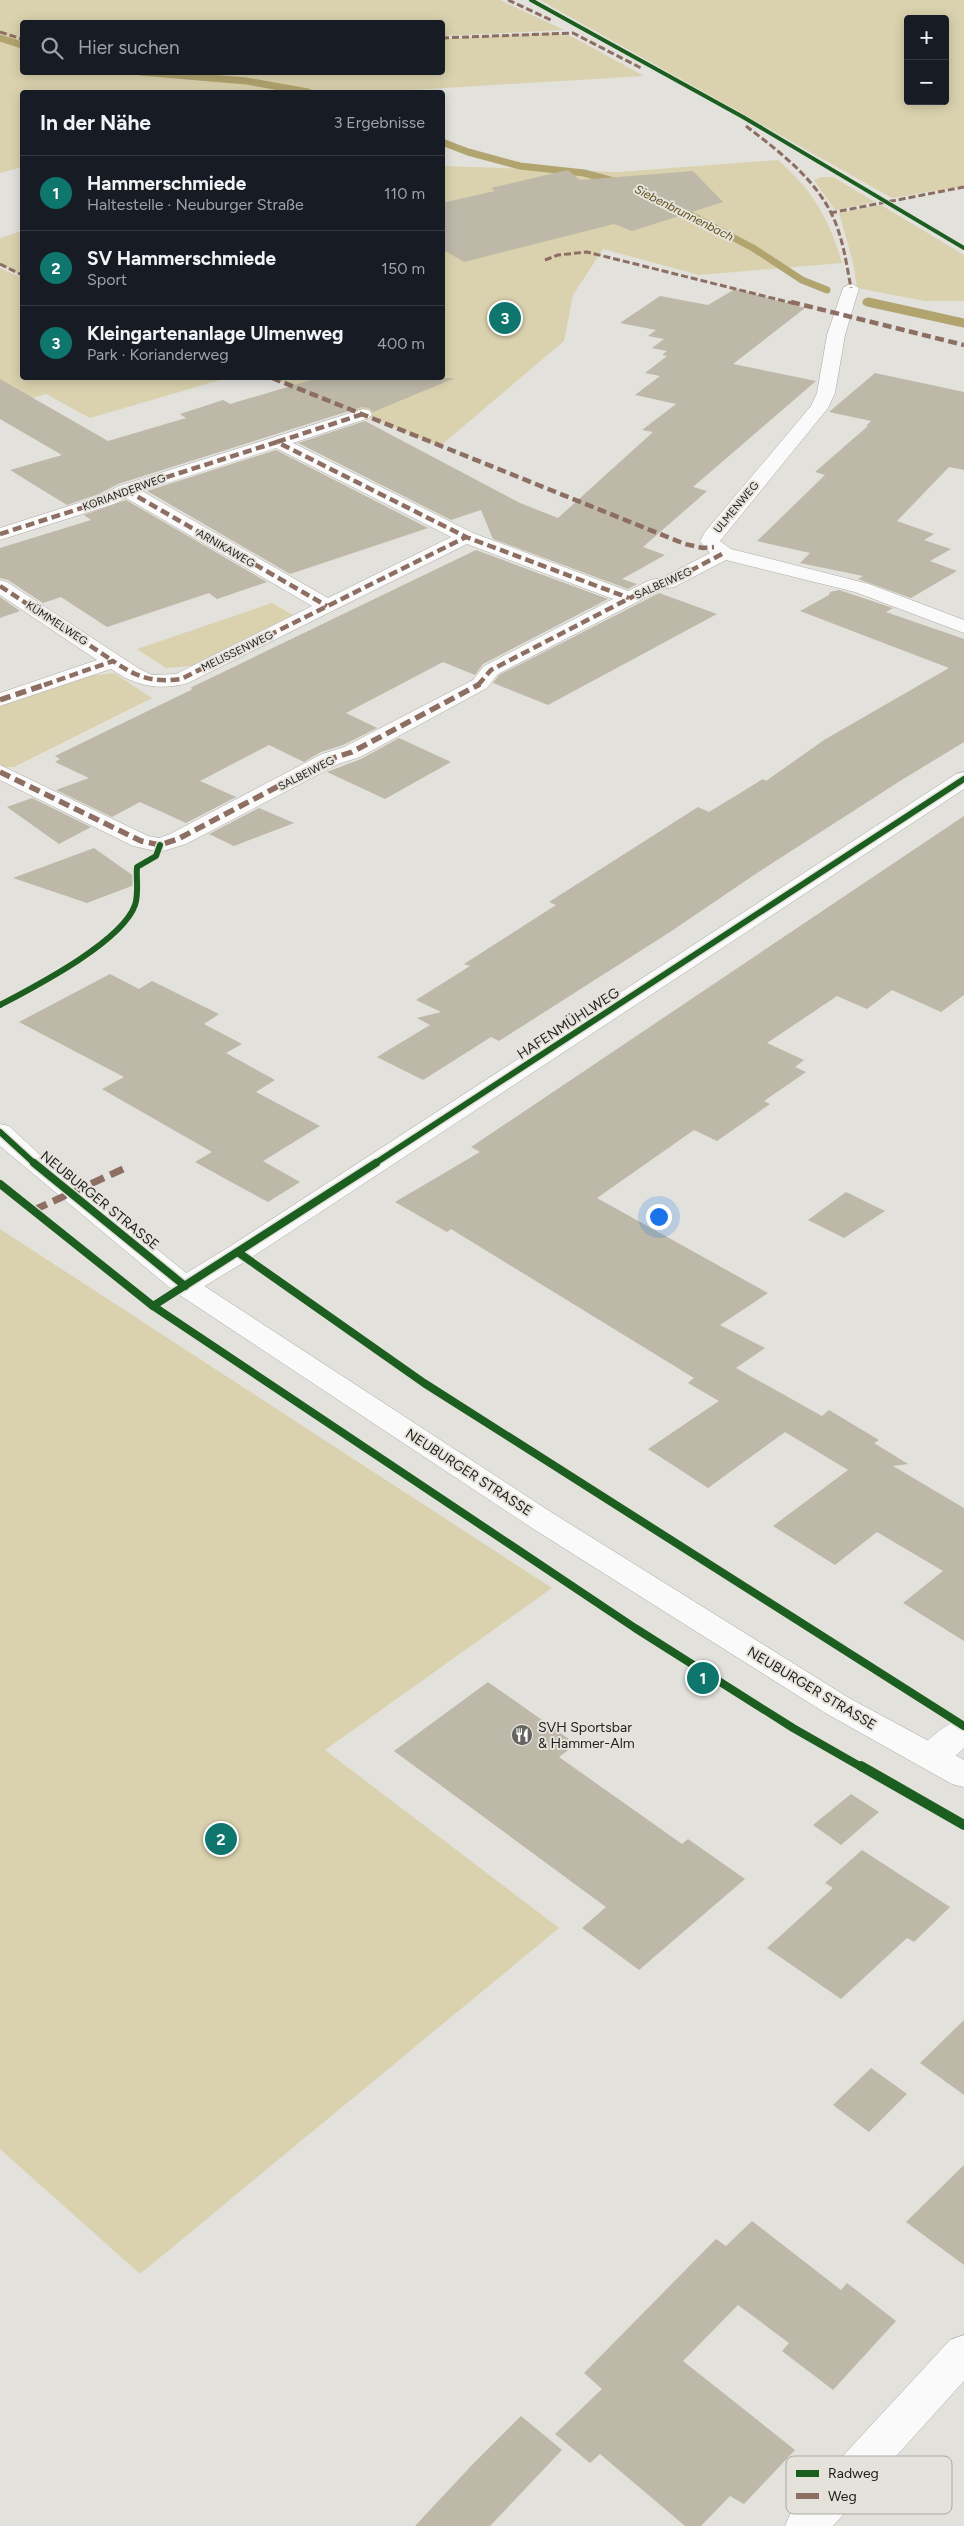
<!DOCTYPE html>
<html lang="de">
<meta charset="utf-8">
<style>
body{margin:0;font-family:Figtree,sans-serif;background:#20242c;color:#f1f3f6}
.controls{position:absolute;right:15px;top:15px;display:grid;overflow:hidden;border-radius:5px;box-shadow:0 2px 12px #0003}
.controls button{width:45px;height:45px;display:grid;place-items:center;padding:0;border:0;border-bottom:1px solid #363941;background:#171b24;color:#f1f3f6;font:25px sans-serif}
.you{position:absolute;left:658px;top:1216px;width:18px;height:18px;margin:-12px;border:4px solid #fff;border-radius:50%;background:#1a73e8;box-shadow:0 0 0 8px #1a73e833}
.badge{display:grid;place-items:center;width:32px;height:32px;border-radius:50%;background:#0f766e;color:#fff;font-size:16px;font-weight:700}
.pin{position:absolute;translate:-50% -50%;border:2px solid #fff;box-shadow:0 1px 5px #0006}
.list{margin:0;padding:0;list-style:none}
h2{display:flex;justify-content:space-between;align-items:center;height:65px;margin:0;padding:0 20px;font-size:21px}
h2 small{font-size:16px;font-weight:400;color:#9ea1a6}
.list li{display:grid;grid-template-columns:32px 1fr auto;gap:15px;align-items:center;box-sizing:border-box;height:75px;padding:0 20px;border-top:1px solid #363941}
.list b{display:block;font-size:19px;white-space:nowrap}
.list p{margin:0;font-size:16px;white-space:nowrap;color:#9ea1a6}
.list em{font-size:16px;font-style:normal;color:#9ea1a6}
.icon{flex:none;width:28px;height:28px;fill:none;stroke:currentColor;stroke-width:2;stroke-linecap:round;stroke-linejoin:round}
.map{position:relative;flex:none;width:964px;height:2526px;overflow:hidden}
.search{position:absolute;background:#171b24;box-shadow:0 2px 12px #0003;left:20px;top:20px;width:425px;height:55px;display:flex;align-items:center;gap:12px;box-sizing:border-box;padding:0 18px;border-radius:5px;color:#9ea1a6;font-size:19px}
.panel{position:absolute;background:#171b24;box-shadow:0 2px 12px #0003;left:20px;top:90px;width:425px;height:290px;border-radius:5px}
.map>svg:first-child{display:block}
</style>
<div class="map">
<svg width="964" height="2526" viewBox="0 0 964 2526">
<rect width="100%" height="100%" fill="#e2e1dc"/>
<g fill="#dad2ae" fill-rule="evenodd">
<polygon points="0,0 500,0 564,30 443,36 442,22 22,22 22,72 442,72 443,39 549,33 569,35 644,76 380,92 22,92 22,167 0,173"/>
<path d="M540 0H964V186L892 198ZM908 19H945V101H908Z"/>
<path d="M778 160C813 191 829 218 842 263L699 275 603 249 573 295 564 341 440 446 272 378H442L443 166 618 172Z"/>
<polygon points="821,177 833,177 875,202 835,210 814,180"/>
<polygon points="881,205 964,255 964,301 925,301 857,288 853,262 839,213"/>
<polygon points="22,231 22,275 0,264 0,238"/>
<polygon points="0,268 22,278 22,378 227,378 90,418 46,394 0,407"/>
<polygon points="272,603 293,615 191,666 166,668 137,649"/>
<polygon points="114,673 152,698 14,767 0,767 0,705 80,677"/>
<polygon points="0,1229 552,1588 325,1750 559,1928 140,2274 0,2149"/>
</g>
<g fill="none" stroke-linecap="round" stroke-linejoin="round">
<g stroke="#b2a46f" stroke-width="7">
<polyline points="0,38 22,45"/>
<polyline points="141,72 246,81 308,92"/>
<polyline points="442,142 468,152 520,166 584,173 621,183"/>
<polyline points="672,205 753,248 802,280 827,290"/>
<polyline points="866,302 874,304"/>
</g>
<polyline stroke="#b2a46f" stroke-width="9" points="868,302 964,323"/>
</g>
<g fill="#bdb8a8">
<polygon points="568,170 580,180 693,171 723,202 632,231 614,224 464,262 442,249 442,203 495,191 491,188"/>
<polygon points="735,289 805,308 733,364 816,381 693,487 707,491 643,547 665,555 622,579 637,584 628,589 493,539 481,510 451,520 298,443 365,421 520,503 558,518 653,432 642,430 676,404 635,395 660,376 645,373 667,356 662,355 667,351 652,348 664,339 648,336 656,330 620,323 660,296 708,305"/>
<polygon points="875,373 964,392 964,470 949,467 897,521 934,534 924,540 951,549 930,561 957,571 911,598 858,579 863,576 800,563 810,553 757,541 825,475 815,472 868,426 866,426 871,421 829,412"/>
<polygon points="318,378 455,378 373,412 369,408 362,407 118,484 99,494 67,505 10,470 62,455 0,419 0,379 108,441 186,418 180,414 223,400 230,404"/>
<polygon points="276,450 428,528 290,574 147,491"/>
<polygon points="126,500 267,582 217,599 209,593 107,627 61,597 43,603 8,580 0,578 0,548 91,520 84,515"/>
<polygon points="476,550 608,599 483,664 475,675 443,662 346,713 377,728 343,745 321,752 304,762 269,745 200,781 236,797 186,823 140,802 112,817 56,790 89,778 55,762 60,759 55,756 193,689 190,688"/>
<polygon points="839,590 893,608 886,612 964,639 964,742 900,781 760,871 670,932 499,1041 491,1037 423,1080 377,1057 430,1025 417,1018 441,1012 416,1000 470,966 464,964 556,905 549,902 698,807 709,812 763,779 766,781 824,740 949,668 800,611 829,595 830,592"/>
<polygon points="659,593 717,614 548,705 493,683 499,675"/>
<polygon points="0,597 20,611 0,618"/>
<polygon points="399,738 451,762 385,799 327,772 361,759"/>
<polygon points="32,798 91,827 59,844 7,807"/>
<polygon points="259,808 294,823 234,846 209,834"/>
<polygon points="964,816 964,995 941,1012 892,990 867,1009 837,996 767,1043 804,1060 795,1067 806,1072 764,1101 770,1104 717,1141 694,1130 597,1198 768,1293 720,1325 765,1348 736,1368 822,1416 829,1410 879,1440 874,1443 908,1464 893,1466 964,1508 964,1641 903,1603 943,1571 877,1532 835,1565 773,1526 848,1470 785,1432 708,1488 648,1449 719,1401 688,1383 694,1378 451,1229 447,1232 395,1202 480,1152 471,1147"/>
<polygon points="94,848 142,882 87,903 13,878"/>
<polygon points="110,974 139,989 152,981 219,1014 204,1024 242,1044 226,1053 275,1080 256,1092 320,1126 263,1161 300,1182 268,1202 231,1182 195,1162 212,1152 102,1089 124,1077 19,1022"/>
<polygon points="846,1192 885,1211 844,1238 808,1220"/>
<polygon points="488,1682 576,1744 559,1757 682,1844 688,1839 745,1879 639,1970 582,1928 606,1907 394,1751"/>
<polygon points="851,1794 879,1812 841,1845 813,1825"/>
<polygon points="862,1850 950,1907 914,1942 907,1938 841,1999 767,1948 833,1888 825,1883"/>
<polygon points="964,2020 964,2095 920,2063"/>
<polygon points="871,2068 907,2094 869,2132 833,2105"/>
<polygon points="964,2165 964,2265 906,2222"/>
<polygon points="752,2221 841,2290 847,2283 896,2321 833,2390 782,2351 789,2343 738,2305 683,2361 795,2450 744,2504 730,2496 701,2526 685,2526 600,2454 590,2463 555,2434 602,2389 584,2373 716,2239 726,2246"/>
<polygon points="521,2416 562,2450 490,2526 415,2526 471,2466"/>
</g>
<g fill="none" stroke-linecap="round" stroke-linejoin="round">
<g stroke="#a8a8a4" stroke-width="1">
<g id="minor">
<path d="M851 283 859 288 845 335 835 393 828 408 720 541 731 549 869 584 964 620V633L855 592 726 560 674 587 662 589 498 674 487 688 360 757 338 764 186 844 160 852 133 846 0 780V765L148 836 159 838 170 834 322 754 344 747 473 680 484 666 613 599 467 544 188 683C159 691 135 686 111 669L0 706V693L97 660 0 595V580L7 582 138 668 152 675 176 674 312 606 126 498 114 504 0 540V528L100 496 119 486 363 409 369 410 372 414 369 418 293 443 473 533 628 591 650 580 662 578 710 553 700 541 705 532 811 406 817 393 827 335 843 288ZM276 448 451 537 328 598 142 491Z"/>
<polygon points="964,772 964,789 249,1259 195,1292 185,1295 175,1292 171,1286 175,1280 229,1247 956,774"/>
<path d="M964 1718V1748C949 1762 942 1772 920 1766L915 1757C925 1740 946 1723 964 1718Z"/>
<polygon points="964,2335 964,2381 833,2526 785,2526 791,2512 950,2340"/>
</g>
</g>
<g stroke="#a8a8a4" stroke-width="1">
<polygon id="tertiary" points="0,1124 9,1126 39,1154 195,1280 554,1514 849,1698 964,1760 964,1787 952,1784 827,1714 532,1528 175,1292 0,1146"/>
</g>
<use href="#minor" fill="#fbfafa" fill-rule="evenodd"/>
<use href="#tertiary" fill="#fbfafa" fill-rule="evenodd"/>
<g stroke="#8d6e63" stroke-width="3" stroke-dasharray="7 3" stroke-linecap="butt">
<polyline points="508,0 553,21"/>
<polyline points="0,32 22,39"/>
<polyline points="442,38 573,33 641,68"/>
<path d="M746 126C781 153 820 182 836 224 844 245 847 267 851 288"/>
<polyline points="830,213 964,187"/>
<polyline points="545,260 558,255 587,252 796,304"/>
<polyline points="0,264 22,275"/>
</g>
<g stroke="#8d6e63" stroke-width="4.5" stroke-dasharray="9 4.5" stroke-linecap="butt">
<polyline points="791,302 964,345"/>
<polyline points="272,378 685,544 703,548 714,547"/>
<polyline points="277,442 363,414"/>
<polyline points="126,490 327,606"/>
<polyline points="0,534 107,500 126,490 277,442 466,537 629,598"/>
<polyline points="0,586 113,661"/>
<path d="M44 685 113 661C136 677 153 683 181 679L466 537"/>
<polyline points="478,685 491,670 657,584 667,583 724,553"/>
</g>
<g stroke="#8d6e63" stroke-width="5.5" stroke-dasharray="11 5.5" stroke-linecap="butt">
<polyline points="0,700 47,684"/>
<polyline points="0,772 141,841 160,845 178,839 330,759 352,752 480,684"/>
</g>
<polyline stroke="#8d6e63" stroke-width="7" stroke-dasharray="14 7" stroke-linecap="butt" points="34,1210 123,1169"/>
<g stroke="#e4e2da" stroke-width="5.5">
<polyline id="cycleway-far3" points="531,0 743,117 964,248"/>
</g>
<g stroke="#e4e2da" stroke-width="9">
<g id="cycleway-far2">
<path d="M0 1005C34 987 122 942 135 905 139 894 136 879 137 867L156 856 160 845"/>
<polyline points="0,1132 35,1164"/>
<polyline points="374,1164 964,779"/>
</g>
</g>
<g stroke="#e4e2da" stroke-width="11">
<g id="cycleway-far1">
<polyline points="34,1163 185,1286"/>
<polyline points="0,1184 153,1306 635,1628 793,1728 863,1768"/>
<polyline points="239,1253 424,1383 964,1726"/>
<polyline points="153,1306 376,1163"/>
</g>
</g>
<g stroke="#e4e2da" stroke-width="13">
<polyline id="cycleway" points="861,1766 964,1825"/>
</g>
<use href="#cycleway-far3" stroke="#1b5e20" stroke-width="4"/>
<use href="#cycleway-far2" stroke="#1b5e20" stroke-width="6"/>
<use href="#cycleway-far1" stroke="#1b5e20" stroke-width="8"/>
<use href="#cycleway" stroke="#1b5e20" stroke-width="10"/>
</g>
<defs>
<g id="restaurant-disc" transform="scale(1.125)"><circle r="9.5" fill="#656460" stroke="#e4e2da"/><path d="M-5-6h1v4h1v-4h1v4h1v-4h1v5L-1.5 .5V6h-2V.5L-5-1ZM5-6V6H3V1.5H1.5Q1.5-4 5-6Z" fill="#fff"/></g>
</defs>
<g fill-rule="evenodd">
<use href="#restaurant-disc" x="522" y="1735"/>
</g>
<g text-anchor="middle" stroke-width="4" stroke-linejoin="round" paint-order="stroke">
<g font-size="11" fill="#22211e" stroke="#e4e2da">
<text transform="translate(124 492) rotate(-20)" y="4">KORIANDERWEG</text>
<text transform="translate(736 507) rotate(-50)" y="4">ULMENWEG</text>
<text transform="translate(226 548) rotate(30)" y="4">ARNIKAWEG</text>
<text transform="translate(663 583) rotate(-24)" y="4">SALBEIWEG</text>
<text transform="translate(57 623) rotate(33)" y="4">KÜMMELWEG</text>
<text transform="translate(237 651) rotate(-26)" y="4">MELISSENWEG</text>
<text transform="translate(306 773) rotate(-27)" y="4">SALBEIWEG</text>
</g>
<g font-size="12" font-style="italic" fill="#5f5119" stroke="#e4e2da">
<text transform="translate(684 213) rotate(27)" y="4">Siebenbrunnenbach</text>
</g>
<g font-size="14" fill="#22211e" stroke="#e4e2da">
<text transform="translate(568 1023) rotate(-33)" y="5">HAFENMÜHLWEG</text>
<text transform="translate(100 1200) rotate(39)" y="5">NEUBURGER STRASSE</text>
<text transform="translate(469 1472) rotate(33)" y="5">NEUBURGER STRASSE</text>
<text transform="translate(812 1688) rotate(31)" y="5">NEUBURGER STRASSE</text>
</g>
<g font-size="14" fill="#22211e" stroke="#e4e2da" text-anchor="start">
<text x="538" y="1732">SVH Sportsbar<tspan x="538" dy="16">&amp; Hammer-Alm</tspan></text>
</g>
</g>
<rect x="786" y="2456" width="166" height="58" rx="8" fill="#e4e2da" stroke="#aaa8a2" stroke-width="1"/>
<rect x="796" y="2470" width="23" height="7" fill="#1b5e20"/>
<rect x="796" y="2493" width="23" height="6" fill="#8d6e63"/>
<g font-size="14" fill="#22211e">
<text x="828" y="2478">Radweg</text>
<text x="828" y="2501">Weg</text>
</g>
</svg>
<div class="controls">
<button>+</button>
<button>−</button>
</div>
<div class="you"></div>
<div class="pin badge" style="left:703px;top:1678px">1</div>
<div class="pin badge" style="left:221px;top:1839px">2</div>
<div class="pin badge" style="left:505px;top:318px">3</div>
<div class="search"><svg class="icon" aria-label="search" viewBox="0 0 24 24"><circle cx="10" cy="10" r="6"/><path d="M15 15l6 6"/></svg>Hier suchen</div>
<section class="panel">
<h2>In der Nähe<small>3 Ergebnisse</small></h2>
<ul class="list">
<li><span class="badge">1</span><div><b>Hammerschmiede</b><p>Haltestelle · Neuburger Straße</p></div><em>110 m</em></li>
<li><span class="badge">2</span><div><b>SV Hammerschmiede</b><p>Sport</p></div><em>150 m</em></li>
<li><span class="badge">3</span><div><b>Kleingartenanlage Ulmenweg</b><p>Park · Korianderweg</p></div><em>400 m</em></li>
</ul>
</section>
</div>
